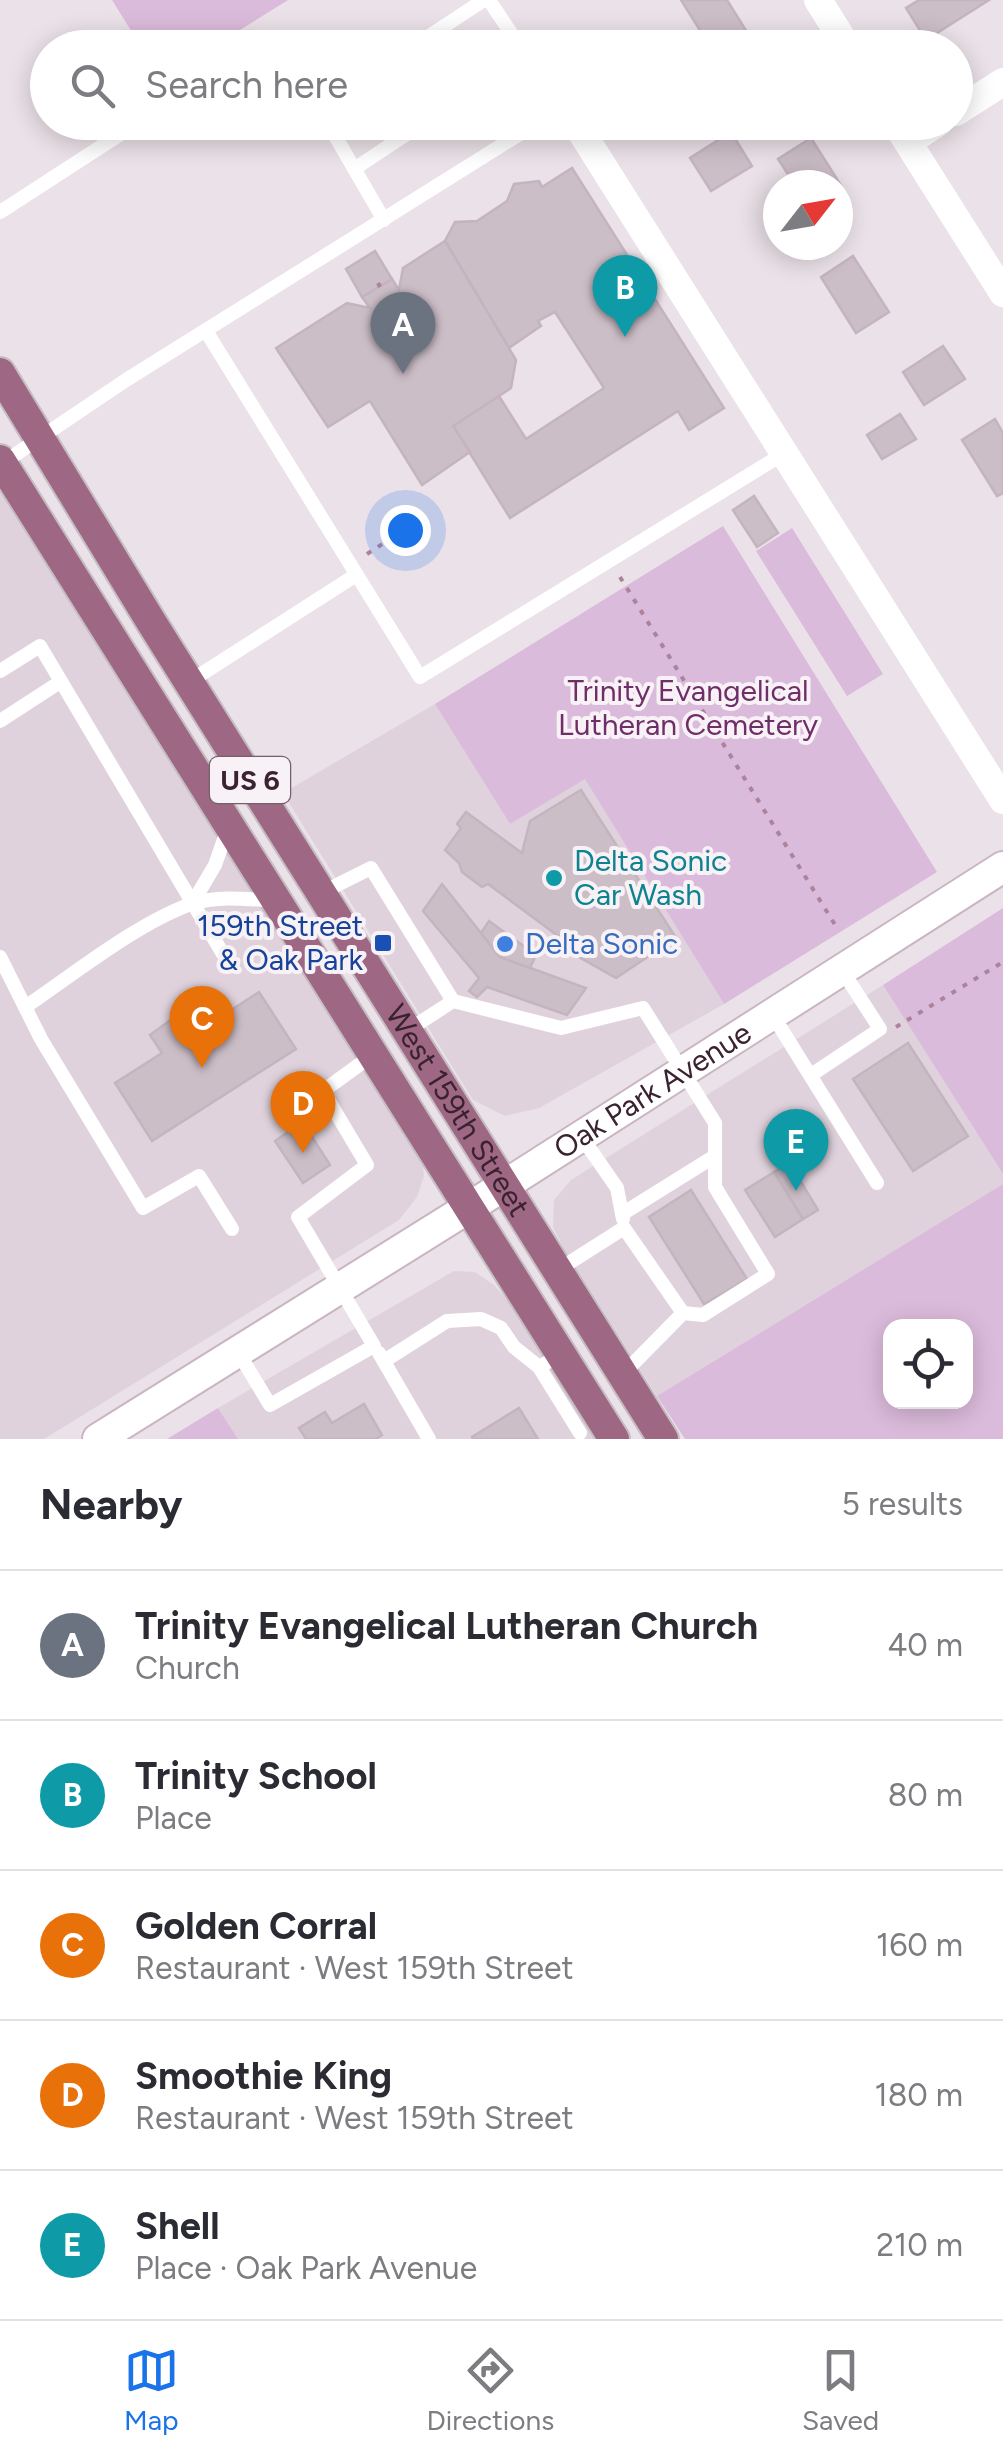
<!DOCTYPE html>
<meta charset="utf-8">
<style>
body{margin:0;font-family:Figtree,sans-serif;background:#f2f2f3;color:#2b2b33}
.controls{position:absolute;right:30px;bottom:30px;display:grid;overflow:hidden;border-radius:20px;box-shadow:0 5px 25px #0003}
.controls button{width:90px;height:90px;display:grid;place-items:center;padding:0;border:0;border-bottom:2px solid #e1e1e2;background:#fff;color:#2b2b33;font:50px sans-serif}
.compass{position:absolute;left:763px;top:170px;width:90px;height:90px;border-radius:50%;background:#fff;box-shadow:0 5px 25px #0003;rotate:59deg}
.you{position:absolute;left:405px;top:530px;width:35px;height:35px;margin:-25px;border:8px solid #fff;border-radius:50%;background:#1a73e8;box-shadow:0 0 0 15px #1a73e833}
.badge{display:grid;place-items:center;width:65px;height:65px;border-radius:50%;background:#1a73e8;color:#fff;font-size:32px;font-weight:700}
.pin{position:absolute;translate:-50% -82px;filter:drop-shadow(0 2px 5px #0008)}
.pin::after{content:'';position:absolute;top:52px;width:35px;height:30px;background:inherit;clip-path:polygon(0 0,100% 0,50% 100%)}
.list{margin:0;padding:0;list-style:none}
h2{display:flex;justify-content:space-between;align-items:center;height:130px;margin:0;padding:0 40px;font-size:42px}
h2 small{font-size:32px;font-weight:400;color:#7c7c81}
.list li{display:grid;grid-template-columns:65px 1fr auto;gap:30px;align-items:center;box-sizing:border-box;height:150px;padding:0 40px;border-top:2px solid #e1e1e2}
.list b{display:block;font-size:38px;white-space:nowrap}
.list p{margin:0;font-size:32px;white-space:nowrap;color:#7c7c81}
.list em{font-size:32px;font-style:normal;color:#7c7c81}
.icon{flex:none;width:55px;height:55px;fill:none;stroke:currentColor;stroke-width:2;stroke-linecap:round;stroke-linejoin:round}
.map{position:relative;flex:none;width:1003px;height:1439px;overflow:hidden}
.search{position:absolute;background:#fff;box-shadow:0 5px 25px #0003;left:30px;right:30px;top:30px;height:110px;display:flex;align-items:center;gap:25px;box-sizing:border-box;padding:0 35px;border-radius:55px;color:#7c7c81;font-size:38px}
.sheet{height:880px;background:#fff}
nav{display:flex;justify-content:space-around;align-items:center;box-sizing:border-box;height:140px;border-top:2px solid #e1e1e2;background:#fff;font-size:28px;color:#7c7c81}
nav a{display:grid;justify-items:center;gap:5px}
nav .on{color:#1a73e8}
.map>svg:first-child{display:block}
</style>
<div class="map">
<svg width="1003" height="1439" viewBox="0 0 1003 1439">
<rect width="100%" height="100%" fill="#ebe1e8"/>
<g fill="#dfd2dc">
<polygon points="0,492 422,1157 424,1176 417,1197 399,1220 44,1439 0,1439"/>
<polygon points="435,704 510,824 585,778 724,1004 539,1108 505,1116 473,1100 283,793"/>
<polygon points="883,985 1003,1174 1003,1184 657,1396 564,1249 553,1227 554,1200 571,1180"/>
<polygon points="454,1271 475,1272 494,1285 508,1301 598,1439 238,1439 218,1408"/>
</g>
<g fill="#dbbbdb" fill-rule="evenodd">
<polygon points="112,0 288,0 213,47 142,48"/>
<polygon points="723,526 937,872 724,1004 585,779 510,824 435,704"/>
<polygon points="792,528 883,674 847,696 756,551"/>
<polygon points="1003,908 1003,1174 883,985"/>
<path d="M1003 1184V1439H685L657 1396ZM890 1326H966V1402H890Z"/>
<polygon points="218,1408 238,1439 167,1439"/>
</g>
<g fill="#ccbec7" stroke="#c4b4bf" stroke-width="2.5">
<polygon points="681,0 727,0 747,32 722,48 711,48"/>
<polygon points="919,0 989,0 926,40 906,8"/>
<polygon points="731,132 752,166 711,191 690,158"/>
<polygon points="811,138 847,195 838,200 838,185 795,185 778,159"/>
<polygon points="572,168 724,408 689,430 678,411 510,518 453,426 499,396 526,439 604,388 555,312 538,321 541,326 509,348 445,241 455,222 477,221 507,201 514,184 539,181 542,187"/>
<polygon points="445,241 516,360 511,388 453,426 470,452 422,485 370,401 328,427 276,348 347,303 370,308 362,297 392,279 399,290 403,268"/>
<polygon points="375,251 392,279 362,297 346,269"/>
<polygon points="853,256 889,312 856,333 821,277"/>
<polygon points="943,346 965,379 924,405 903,372"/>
<polygon points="900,414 916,439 882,459 867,435"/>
<polygon points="995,419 1003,433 1003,493 997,496 962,440"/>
<polygon points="754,496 778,533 757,547 733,510"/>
<polygon points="581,790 676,938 616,978 570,952 573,947 488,884 482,887 462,872 459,863 445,850 461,828 457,824 466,812 522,853 530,821"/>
<polygon points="442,884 500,957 586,988 567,1015 487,987 477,997 469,991 479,978 423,911"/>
<polygon points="489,921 536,955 530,968 500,957 481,933"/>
<polygon points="259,992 296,1049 152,1141 115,1083 162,1053 150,1035 183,1011 196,1033"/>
<polygon points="908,1043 968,1136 913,1171 853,1079"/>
<polygon points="298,1115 330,1165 303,1183 275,1141 288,1132 283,1125"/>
<polygon points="789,1162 818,1210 803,1219 774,1172"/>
<polygon points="774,1172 803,1219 775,1237 745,1190"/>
<polygon points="691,1190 747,1279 704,1304 649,1217"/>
<polygon points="364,1404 382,1435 376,1439 306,1439 299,1428 325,1412 332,1423"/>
<polygon points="519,1408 538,1439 473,1439 472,1437"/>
</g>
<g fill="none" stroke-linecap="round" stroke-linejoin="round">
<g stroke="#cab5c3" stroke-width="34">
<g id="secondary">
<path id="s1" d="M98 1439 505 1185 1003 867"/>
</g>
</g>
<g stroke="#c4bdc1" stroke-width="34">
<g id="primary">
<path id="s2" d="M0 373 150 620 663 1439"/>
<polyline points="0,460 614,1439"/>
</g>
</g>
<g stroke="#ad839c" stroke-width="4" stroke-dasharray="5 8" stroke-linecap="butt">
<polyline points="378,283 380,287"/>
<polyline points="367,554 384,543"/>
<polyline points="620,577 837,928"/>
<polyline points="896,1027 1003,962"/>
</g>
<g stroke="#fff" stroke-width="14">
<polyline points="489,0 521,48"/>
<polyline points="411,48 484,0"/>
<polyline points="327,122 384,220"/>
<polyline points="354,169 425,122"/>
<polyline points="0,212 139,122"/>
<polyline points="206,331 420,677 783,454"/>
<polyline points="3,463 126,380 539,122"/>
<polyline points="0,671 40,646 223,954"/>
<polyline points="189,682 356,575"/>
<polyline points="0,721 60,682"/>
<polyline points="321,893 371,868 453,1001"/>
<polyline points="192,904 215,865 228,828"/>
<polyline points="0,957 41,1039 143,1208 199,1176 232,1229"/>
<path d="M25 1007C74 974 136 924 191 904 218 895 248 899 276 901"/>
<polyline points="772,1014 877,1183"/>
<polyline points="407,1031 453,1001 561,1028 643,1008 715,1123 715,1156 622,1214"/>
<polyline points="811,1075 880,1029 842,970"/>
<polyline points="581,1136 617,1188 623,1219"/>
<polyline points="558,1270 624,1228 683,1313 623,1374"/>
<polyline points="683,1313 703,1315 768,1274 715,1187 715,1156"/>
<polyline points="238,1352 270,1405 374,1346 298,1217 367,1165 323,1091 374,1054"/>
<polyline points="379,1353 429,1439"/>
<polyline points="384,1361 447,1321 481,1319 501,1328 514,1347 539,1367 562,1354"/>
<polyline points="539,1367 580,1433"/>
</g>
<g stroke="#fff" stroke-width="28">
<polyline points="818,0 848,48"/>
<polyline points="956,112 1003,82"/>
<polyline points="575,122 1003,800"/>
<polyline points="895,122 1003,293"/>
<polyline points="908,142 939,122"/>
</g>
<use href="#secondary" stroke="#fff" stroke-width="30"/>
<use href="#primary" stroke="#9e6885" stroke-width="30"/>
</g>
<circle fill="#0f9aa8" stroke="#f8f1f6" stroke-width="4" cx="554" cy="878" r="10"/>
<rect fill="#1a4fb4" stroke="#f8f1f6" stroke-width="4" x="373" y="933" width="20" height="20" rx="5"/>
<circle fill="#3f7fe0" stroke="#f8f1f6" stroke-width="4" cx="505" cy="944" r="10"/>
<g text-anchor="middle" stroke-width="8" stroke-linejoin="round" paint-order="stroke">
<rect fill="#f8f1f6" stroke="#74606b" stroke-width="2.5" x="210" y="757" width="80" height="46" rx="8"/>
<g font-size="28" font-weight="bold" fill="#3b2230">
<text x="250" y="790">US 6</text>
</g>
<g font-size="30" fill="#702e69" stroke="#f8f1f6">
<text x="688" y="701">Trinity Evangelical<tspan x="688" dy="34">Lutheran Cemetery</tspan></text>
</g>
<g font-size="30" fill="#0d838f" stroke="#f8f1f6" text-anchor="start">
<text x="574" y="871">Delta Sonic<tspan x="574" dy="34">Car Wash</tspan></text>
</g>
<g font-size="30" fill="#164399" stroke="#f8f1f6" text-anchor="end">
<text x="363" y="936">159th Street<tspan x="363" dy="34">&amp; Oak Park</tspan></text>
</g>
<g font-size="30" fill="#366cbe" stroke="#f8f1f6" text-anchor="start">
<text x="525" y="954">Delta Sonic</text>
</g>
<g font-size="30" fill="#3b2230" stroke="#f8f1f6">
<text dy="10" stroke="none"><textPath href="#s1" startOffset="655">Oak Park Avenue</textPath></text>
<text dy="10" stroke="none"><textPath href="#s2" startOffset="868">West 159th Street</textPath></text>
</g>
</g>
</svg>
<div class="controls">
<button><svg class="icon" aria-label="locate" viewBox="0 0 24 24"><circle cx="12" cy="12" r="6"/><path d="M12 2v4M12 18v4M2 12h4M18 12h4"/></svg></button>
</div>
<svg class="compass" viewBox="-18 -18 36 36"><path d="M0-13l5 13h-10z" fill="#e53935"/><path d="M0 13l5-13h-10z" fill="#7c7c81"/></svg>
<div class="you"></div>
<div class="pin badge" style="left:403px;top:374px;background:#6b7280">A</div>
<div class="pin badge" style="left:625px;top:337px;background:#0f9aa8">B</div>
<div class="pin badge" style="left:202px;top:1068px;background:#e8710a">C</div>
<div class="pin badge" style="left:303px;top:1153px;background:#e8710a">D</div>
<div class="pin badge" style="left:796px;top:1191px;background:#0f9aa8">E</div>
<div class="search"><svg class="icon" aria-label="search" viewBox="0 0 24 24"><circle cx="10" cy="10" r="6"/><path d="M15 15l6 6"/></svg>Search here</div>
</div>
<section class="sheet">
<h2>Nearby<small>5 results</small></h2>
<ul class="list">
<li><span class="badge" style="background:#6b7280">A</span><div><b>Trinity Evangelical Lutheran Church</b><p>Church</p></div><em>40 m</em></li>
<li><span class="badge" style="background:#0f9aa8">B</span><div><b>Trinity School</b><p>Place</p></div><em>80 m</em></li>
<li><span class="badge" style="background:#e8710a">C</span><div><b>Golden Corral</b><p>Restaurant · West 159th Street</p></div><em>160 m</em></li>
<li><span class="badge" style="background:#e8710a">D</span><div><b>Smoothie King</b><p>Restaurant · West 159th Street</p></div><em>180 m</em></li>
<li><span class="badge" style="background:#0f9aa8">E</span><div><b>Shell</b><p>Place · Oak Park Avenue</p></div><em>210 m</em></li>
</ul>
</section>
<nav>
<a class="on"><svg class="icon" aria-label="map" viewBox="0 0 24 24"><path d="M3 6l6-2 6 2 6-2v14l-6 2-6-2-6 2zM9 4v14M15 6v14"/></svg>Map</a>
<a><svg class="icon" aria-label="directions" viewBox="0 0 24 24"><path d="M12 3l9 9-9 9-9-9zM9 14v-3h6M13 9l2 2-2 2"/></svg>Directions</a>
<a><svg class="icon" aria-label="saved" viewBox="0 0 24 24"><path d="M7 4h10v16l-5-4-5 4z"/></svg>Saved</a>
</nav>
